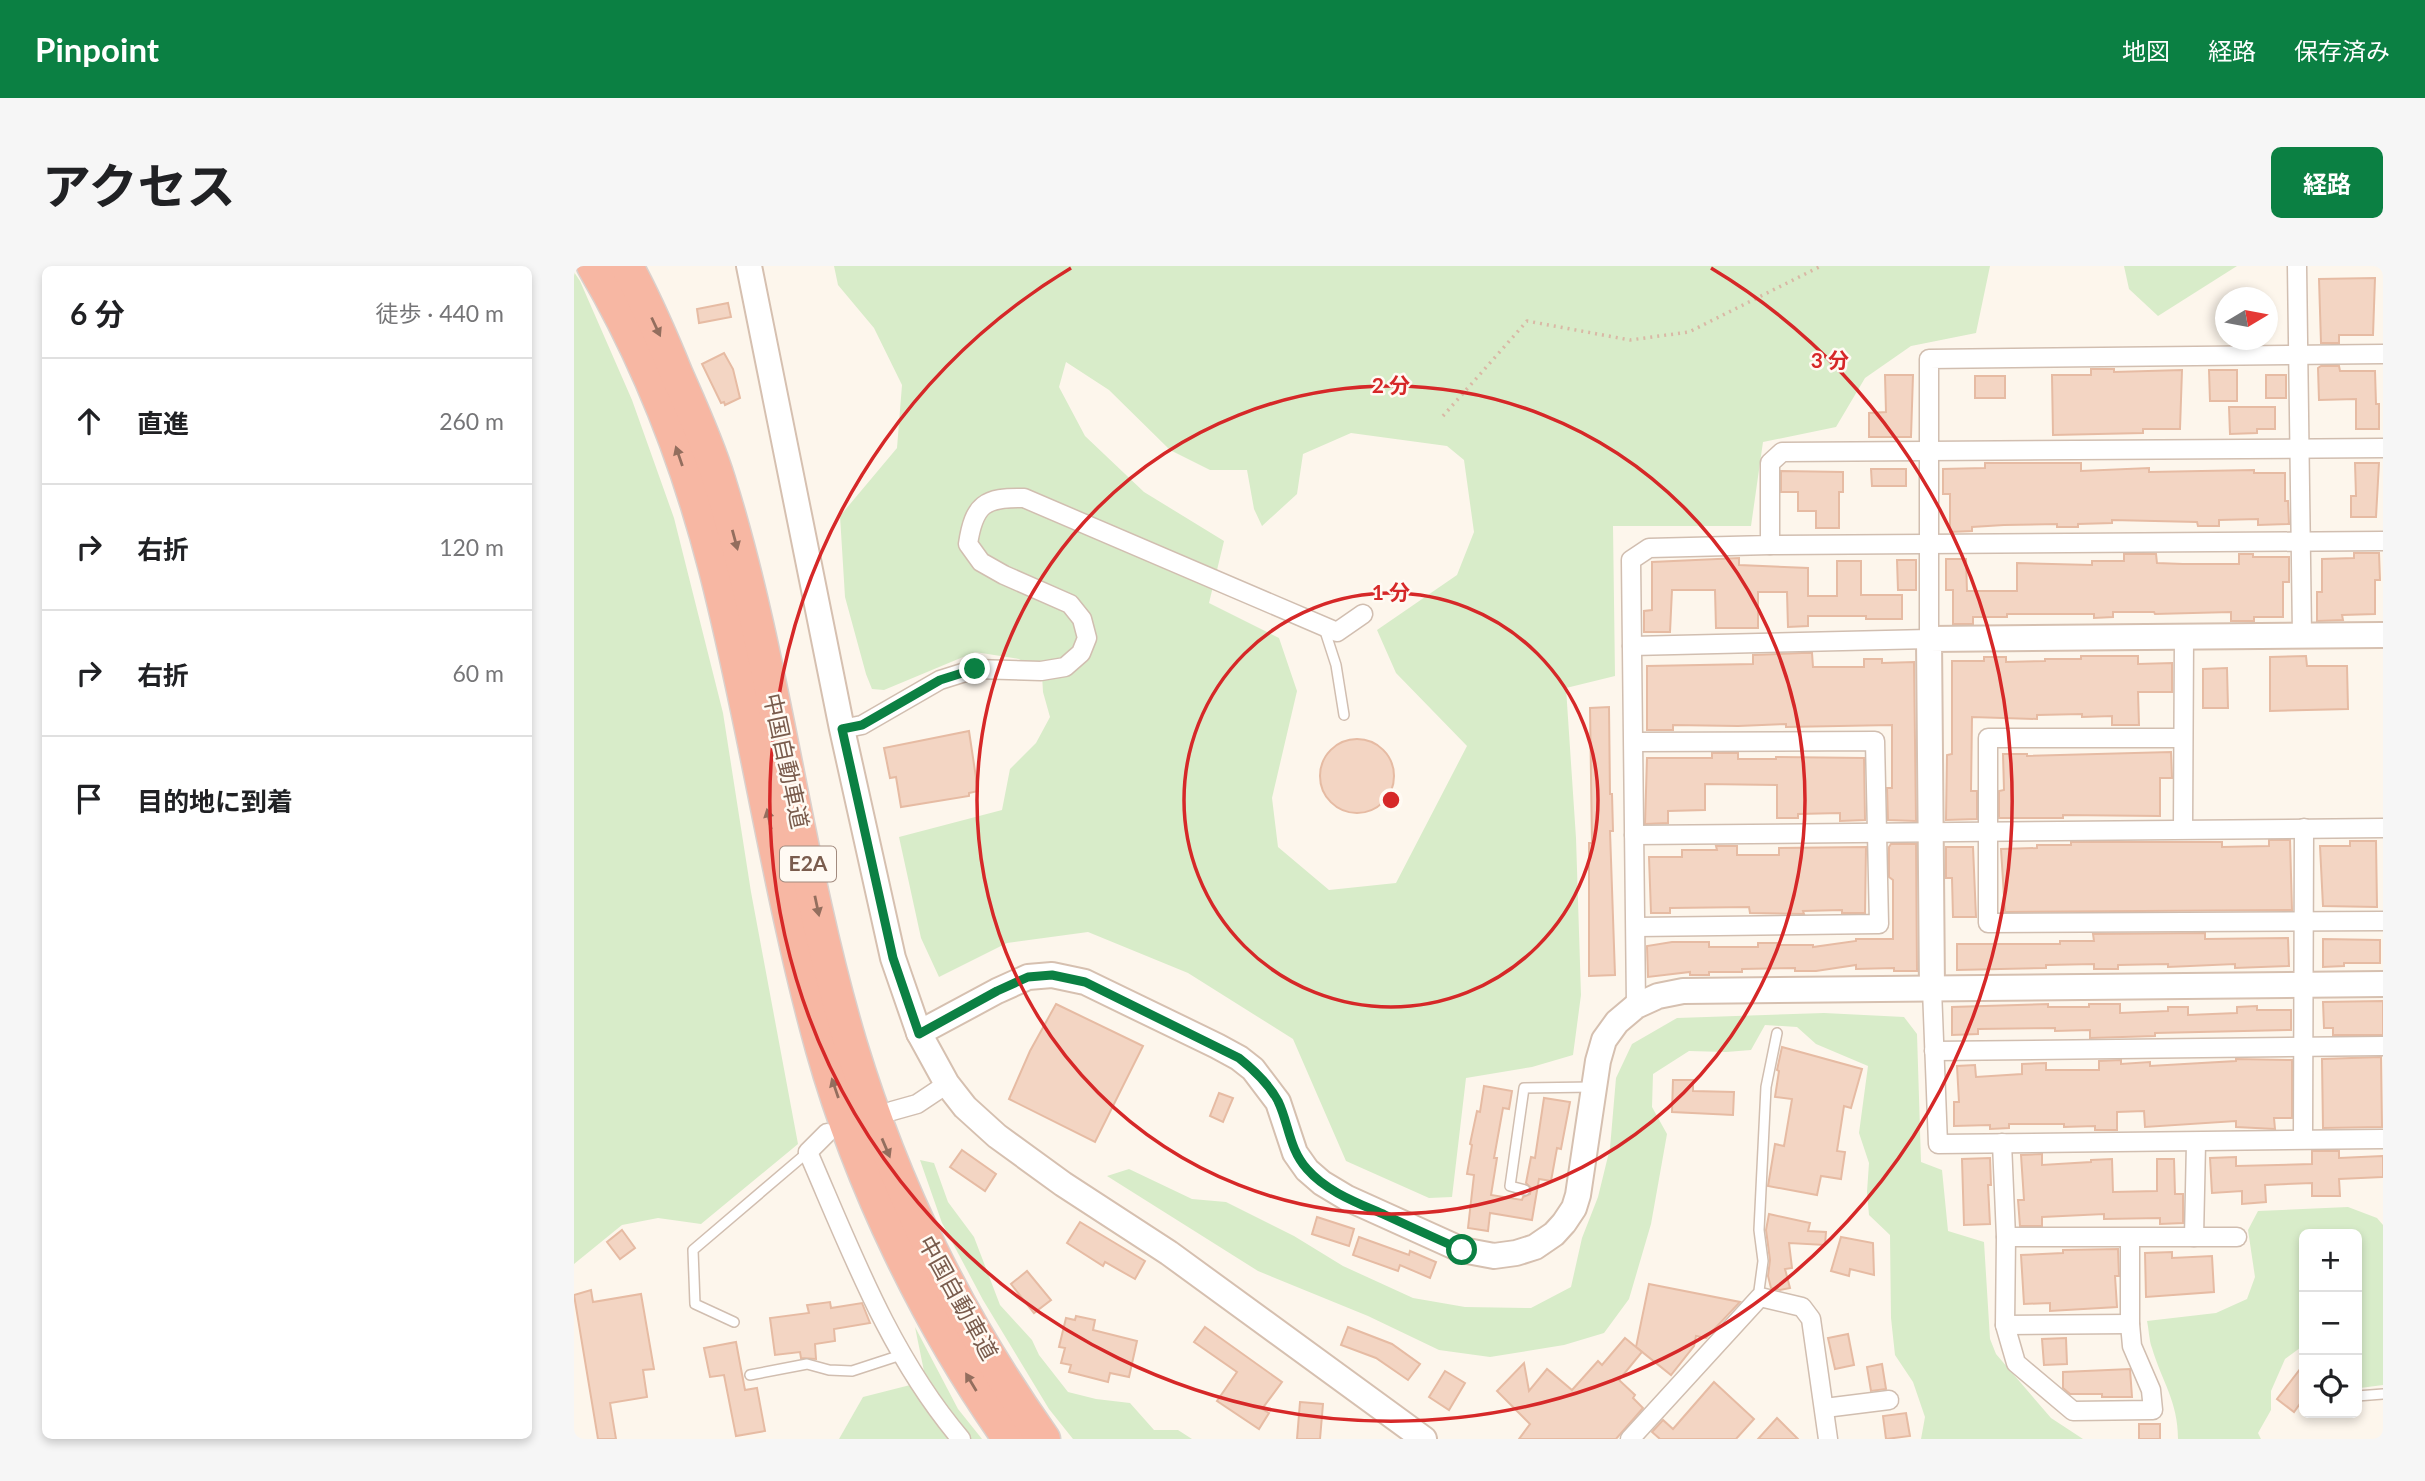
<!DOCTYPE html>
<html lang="ja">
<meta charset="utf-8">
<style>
body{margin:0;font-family:Lato,"Noto Sans JP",sans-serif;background:#f6f6f6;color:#202124}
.controls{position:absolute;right:21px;bottom:21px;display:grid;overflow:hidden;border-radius:10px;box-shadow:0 4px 10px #0003}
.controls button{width:63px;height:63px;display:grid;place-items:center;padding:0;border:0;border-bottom:2px solid #e0e0e0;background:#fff;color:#202124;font:35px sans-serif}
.compass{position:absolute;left:1641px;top:21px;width:63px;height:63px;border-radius:50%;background:#fff;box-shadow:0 4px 10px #0003;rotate:80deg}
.stop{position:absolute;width:21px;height:21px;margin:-16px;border:5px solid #0b8043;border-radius:50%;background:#fff}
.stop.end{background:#0b8043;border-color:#fff;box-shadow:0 2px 7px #0008}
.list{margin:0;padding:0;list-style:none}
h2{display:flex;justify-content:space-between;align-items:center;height:91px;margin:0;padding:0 28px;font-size:30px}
h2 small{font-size:23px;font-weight:400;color:#757577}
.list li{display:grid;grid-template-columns:46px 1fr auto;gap:21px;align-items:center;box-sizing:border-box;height:126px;padding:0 28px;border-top:2px solid #e0e0e0}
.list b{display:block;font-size:26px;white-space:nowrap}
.list em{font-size:23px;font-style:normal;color:#757577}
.icon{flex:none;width:38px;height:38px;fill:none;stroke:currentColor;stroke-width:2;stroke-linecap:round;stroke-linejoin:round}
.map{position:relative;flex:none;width:1809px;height:1173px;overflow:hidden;border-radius:10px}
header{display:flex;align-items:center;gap:42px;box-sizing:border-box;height:98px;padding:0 35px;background:#0b8043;color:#fff}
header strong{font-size:33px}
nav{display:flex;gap:38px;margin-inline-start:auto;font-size:24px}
.intro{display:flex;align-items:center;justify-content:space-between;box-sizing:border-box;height:168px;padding:0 42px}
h1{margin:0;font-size:49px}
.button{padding:18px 32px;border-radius:10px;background:#0b8043;color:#fff;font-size:24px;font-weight:700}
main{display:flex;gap:42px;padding:0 42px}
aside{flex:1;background:#fff;border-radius:10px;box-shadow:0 4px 10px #0003}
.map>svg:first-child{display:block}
</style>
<header>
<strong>Pinpoint</strong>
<nav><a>地図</a><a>経路</a><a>保存済み</a></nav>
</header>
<div class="intro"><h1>アクセス</h1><a class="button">経路</a></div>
<main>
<aside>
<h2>6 分<small>徒歩 · 440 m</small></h2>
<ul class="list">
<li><svg class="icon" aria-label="ahead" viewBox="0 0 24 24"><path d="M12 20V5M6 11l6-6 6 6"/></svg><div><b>直進</b></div><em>260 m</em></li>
<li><svg class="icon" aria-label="right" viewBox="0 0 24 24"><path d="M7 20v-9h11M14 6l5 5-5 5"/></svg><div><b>右折</b></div><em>120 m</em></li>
<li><svg class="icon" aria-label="right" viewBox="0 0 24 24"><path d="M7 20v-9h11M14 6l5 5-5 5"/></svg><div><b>右折</b></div><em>60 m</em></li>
<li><svg class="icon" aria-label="arrive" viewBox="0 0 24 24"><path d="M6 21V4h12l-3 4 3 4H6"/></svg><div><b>目的地に到着</b></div></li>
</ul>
</aside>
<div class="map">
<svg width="1809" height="1173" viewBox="0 0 1809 1173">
<rect width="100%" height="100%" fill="#fdf6ec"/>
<g fill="#d8ecc9" fill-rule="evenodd">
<path d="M260 0H1416L1402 67 1337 80 1291 112 1262 161 1189 176 1177 260H1039L1041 410 992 422 1002 572 1007 729 999 789 958 801 892 812 878 931 855 932 772 895 719 773 614 707 514 666 433 677 365 711 347 672 325 571 428 544 436 503 462 477 476 451 469 426 468 409 445 393 401 386 310 424 298 423 292 408 271 331 266 250 323 182 328 119 300 62 264 19ZM492 96 535 124 596 184 636 204H673L680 243 688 260 723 228 729 188 777 167 873 180 890 194 900 266 883 309 803 364 822 407 893 480 822 617 755 624 704 581 698 532 723 425 705 372 635 337 650 275 570 226 511 170 485 121Z"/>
<polygon points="1550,0 1663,0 1584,50 1555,23"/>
<polygon points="0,6 6,15 58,134 100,252 149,447 177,626 224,878 127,958 84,952 48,959 0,998"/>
<polygon points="1250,747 1330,751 1343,768 1347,896 1368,904 1374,965 1410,976 1416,1073 1422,1088 1477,1152 1509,1173 1347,1173 1351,1151 1339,1116 1321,1089 1317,1052 1316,969 1295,949 1293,926 1295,897 1285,867 1294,800 1242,778 1223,761 1191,759 1177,784 1152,786 1115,785 1079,808 1078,841 1093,868 1077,958 1055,1033 1030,1067 990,1079 916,1091 865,1084 794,1050 684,1005 533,910 555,903 618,933 652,936 720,970 769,1000 839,1032 891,1041 957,1042 997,1021 1008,972 1024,931 1036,882 1042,812 1058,778 1103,752"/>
<polygon points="346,894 360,897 374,936 400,971 426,1039 458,1074 465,1089 494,1126 522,1133 556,1137 580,1164 604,1164 618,1173 499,1173 475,1143 409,1034 368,957"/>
<path d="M1774 941 1803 952 1809 959V1119L1786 1122 1783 1106V968H1730V1079L1711 1093 1697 1125V1144L1684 1167 1687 1173H1604C1604 1135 1588 1116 1578 1082 1575 1074 1575 1064 1573 1055L1642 1047 1673 1033 1681 1011 1674 964 1684 945Z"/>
<polygon points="341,1061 384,1143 408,1173 265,1173 289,1131 352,1115"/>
</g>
<g fill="#f3d5c3" stroke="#e6bba3" stroke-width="2">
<polygon points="1801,12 1799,69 1765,69 1765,77 1747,77 1745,13"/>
<polygon points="154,37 157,51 125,57 123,43"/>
<polygon points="150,87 159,103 166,132 151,139 150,136 147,137 128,98"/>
<polygon points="1747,100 1765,100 1766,105 1801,105 1802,138 1805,138 1805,163 1782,163 1782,133 1745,134 1744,102"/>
<polygon points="1517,103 1540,103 1540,106 1608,104 1606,163 1569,163 1569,167 1479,169 1478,109 1517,109"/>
<polygon points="1635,104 1663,104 1663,135 1636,135"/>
<polygon points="1311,109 1339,109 1337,171 1295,171 1295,147 1312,146"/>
<rect x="1692" y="109" width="20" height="23"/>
<rect x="1401" y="110" width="30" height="22"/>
<polygon points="1655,141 1701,141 1701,163 1683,163 1683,167 1656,168"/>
<polygon points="1411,197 1507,197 1507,205 1575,202 1575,206 1680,204 1680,207 1711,207 1711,235 1714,235 1715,258 1684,259 1684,253 1645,254 1645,260 1624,260 1623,256 1538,254 1538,257 1504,258 1504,261 1483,261 1483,258 1430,259 1398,261 1398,265 1376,266 1376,228 1369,228 1369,203 1411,202"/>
<polygon points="1781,197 1805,197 1802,251 1777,251 1777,230 1782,230"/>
<polygon points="1297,203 1332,203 1332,220 1298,220"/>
<polygon points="1207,205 1269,206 1269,226 1265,226 1265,262 1242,262 1242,245 1224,245 1224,226 1207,226"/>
<polygon points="1780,287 1805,287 1806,314 1801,314 1801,348 1768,349 1769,354 1743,355 1743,326 1748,326 1748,293 1780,292"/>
<polygon points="1550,288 1582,288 1583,297 1609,298 1665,298 1665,288 1679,288 1679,291 1715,291 1715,316 1709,316 1709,351 1680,351 1680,355 1657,355 1657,346 1581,348 1580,346 1539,346 1539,351 1520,352 1520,348 1433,348 1433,351 1399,351 1399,358 1379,358 1379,324 1372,324 1372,293 1392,293 1393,325 1443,325 1443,297 1518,299 1518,295 1550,295"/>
<polygon points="1165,292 1165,299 1234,302 1234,330 1263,330 1263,295 1287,295 1287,329 1328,329 1328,353 1292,353 1292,350 1234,350 1234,360 1214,361 1213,326 1184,326 1184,362 1142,362 1141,324 1098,324 1096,366 1070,366 1070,345 1078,344 1078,296"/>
<polygon points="1323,294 1342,294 1342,324 1324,324"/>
<polygon points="1228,387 1238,387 1239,401 1290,401 1290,393 1308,393 1308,397 1340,396 1342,555 1314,554 1313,522 1318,522 1318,459 1212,461 1212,458 1164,460 1099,459 1099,464 1073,464 1073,400 1179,398 1179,389"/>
<polygon points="1507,390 1564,390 1564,398 1598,397 1598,426 1564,426 1565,459 1538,459 1538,450 1508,451 1508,448 1463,449 1463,453 1398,451 1397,525 1403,525 1403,553 1372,554 1373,489 1378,488 1378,395 1410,395 1410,391 1432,391 1432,396 1471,395 1471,393 1507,393"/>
<polygon points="1732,390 1733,400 1773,400 1774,443 1696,445 1696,391"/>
<polygon points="1653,402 1654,442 1629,442 1629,403"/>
<polygon points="1035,441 1036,528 1038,528 1039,565 1036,565 1041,709 1015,710 1015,577 1018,577 1016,442"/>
<polygon points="395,465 404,525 395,527 395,530 327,541 322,511 316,512 310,482"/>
<circle cx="783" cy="510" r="37"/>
<polygon points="1597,486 1598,512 1586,512 1586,550 1489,549 1489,552 1425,552 1425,525 1430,524 1429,488 1453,488 1453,490"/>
<polygon points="1138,487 1164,487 1164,493 1202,493 1202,491 1290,492 1291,554 1266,555 1266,547 1224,548 1224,552 1203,552 1203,519 1131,518 1131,544 1094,545 1094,557 1071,558 1073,492 1138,492"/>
<polygon points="1695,574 1716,574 1718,644 1431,646 1427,583 1463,582 1463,579 1497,579 1497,576 1648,576 1648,581 1695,580"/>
<polygon points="1776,575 1802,575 1803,641 1749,640 1746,580 1776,580"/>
<polygon points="1317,578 1342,578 1343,705 1320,705 1320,702 1282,703 1282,699 1242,705 1221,705 1221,702 1168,703 1168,706 1135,706 1135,709 1116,709 1116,706 1074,711 1073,680 1098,676 1135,676 1135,681 1184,681 1184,677 1203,677 1203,679 1239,679 1239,681 1282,675 1282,673 1319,673 1319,614 1315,611 1315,581"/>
<polygon points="1142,580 1163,580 1163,589 1205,589 1205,582 1292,581 1291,647 1268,647 1268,644 1229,645 1230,648 1176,647 1175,641 1096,642 1096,647 1077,647 1075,591 1108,591 1108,584 1143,584"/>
<polygon points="1372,581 1399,581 1402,651 1379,651 1378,612 1372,612"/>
<polygon points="1631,667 1631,673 1714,672 1715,700 1661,702 1661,698 1594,701 1594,698 1544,699 1544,703 1520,703 1520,698 1472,699 1472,702 1383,704 1383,678 1486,678 1486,675 1520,675 1519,668"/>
<polygon points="1749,673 1806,674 1806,697 1770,697 1770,700 1749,701"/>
<polygon points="1809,735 1809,769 1759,769 1759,762 1750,762 1749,736"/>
<polygon points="482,738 569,780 521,876 435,833 456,785"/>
<polygon points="1474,738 1474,741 1515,741 1515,738 1546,738 1546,747 1594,745 1594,741 1614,741 1614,749 1663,747 1663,741 1683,740 1683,744 1717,744 1717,764 1581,767 1581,770 1516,772 1516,764 1481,765 1481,762 1404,763 1404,768 1378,769 1378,741"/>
<polygon points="1208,781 1288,803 1277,842 1270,840 1263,885 1271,886 1267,913 1247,910 1243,929 1194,920 1201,878 1210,880 1218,833 1201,831 1205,805 1203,804"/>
<polygon points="1807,791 1808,861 1749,862 1748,793"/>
<polygon points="1662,793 1718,794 1718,852 1700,852 1701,863 1662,861 1662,855 1571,861 1570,845 1543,846 1543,864 1521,864 1521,860 1490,861 1490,858 1435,858 1435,862 1416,863 1416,859 1380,860 1380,836 1385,836 1383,800 1401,799 1402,811 1448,808 1448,798 1472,797 1472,804 1525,804 1525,795 1547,794 1547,798 1576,796 1576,800 1662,795"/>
<polygon points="1099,814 1119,814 1119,825 1160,826 1159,849 1098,846"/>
<polygon points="910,820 938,825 935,843 929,842 920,892 923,892 917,929 948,934 949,931 956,928 957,922 952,917 957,891 961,892 970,832 996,836 987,883 983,882 977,915 965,913 958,954 916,947 914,965 894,962 900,909 893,908 898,879 896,878 903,845 906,846"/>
<polygon points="645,827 659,832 649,856 636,850"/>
<polygon points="388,884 422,908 411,925 376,901"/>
<polygon points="1738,885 1765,885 1765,892 1809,890 1809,911 1765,913 1766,930 1738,930 1738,917 1691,919 1692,936 1668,938 1668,925 1638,927 1636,892 1662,891 1662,900 1738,898"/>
<polygon points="1468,888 1468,899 1517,896 1517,894 1538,893 1539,926 1583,925 1583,893 1600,893 1601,928 1609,928 1609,957 1586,958 1586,952 1530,953 1530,948 1468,951 1468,960 1446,960 1444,934 1450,934 1447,889"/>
<polygon points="1416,892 1417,919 1414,919 1416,958 1390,959 1388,893"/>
<polygon points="1195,948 1236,957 1234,965 1252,966 1251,979 1215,977 1218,1002 1211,1003 1216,1022 1206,1024 1197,1022 1194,1010 1196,994 1192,964"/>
<polygon points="743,951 780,963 775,980 738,968"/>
<polygon points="506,956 571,995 561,1013 531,996 529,1000 493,977"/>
<polygon points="48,964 61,982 46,993 33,976"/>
<polygon points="785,971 835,989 836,985 862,996 856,1012 826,999 824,1005 779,989"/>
<polygon points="1267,971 1299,977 1300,1009 1276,1003 1275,1010 1257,1005"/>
<polygon points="1544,983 1545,1010 1541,1010 1543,1041 1476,1045 1476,1037 1450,1038 1447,989 1489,987 1489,984"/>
<polygon points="1598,986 1598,992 1638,990 1640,1026 1572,1031 1571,987"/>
<polygon points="453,1005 477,1034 460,1047 437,1018"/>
<polygon points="1075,1018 1166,1036 1132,1072 1122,1070 1120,1080 1097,1109 1062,1081"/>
<polygon points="17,1024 19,1036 67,1028 80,1103 69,1104 73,1131 36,1137 42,1173 24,1173 0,1029"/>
<polygon points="256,1036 257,1042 288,1037 296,1057 260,1063 261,1075 241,1078 242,1093 227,1092 226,1086 201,1089 196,1052 235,1047 233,1039"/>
<polygon points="502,1050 521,1054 519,1064 563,1075 555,1111 536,1107 534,1116 495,1106 497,1099 487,1097 491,1082 485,1081 492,1052 501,1054"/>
<polygon points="631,1061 708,1116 688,1143 695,1147 685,1163 643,1135 663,1106 620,1076"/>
<polygon points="774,1061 818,1078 846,1098 834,1114 802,1092 767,1079"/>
<polygon points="1274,1068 1280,1099 1261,1103 1254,1072"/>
<polygon points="1051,1072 1068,1086 1045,1114 1061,1129 1059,1132 1069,1142 1042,1173 945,1173 956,1158 923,1125 950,1097 955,1125 973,1103 998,1124 1024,1095 1028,1099"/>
<polygon points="1492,1072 1493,1098 1470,1099 1468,1073"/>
<polygon points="162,1076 171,1124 183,1122 191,1165 162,1170 150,1109 136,1111 130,1082"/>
<polygon points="1308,1098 1312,1123 1297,1125 1293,1101"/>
<polygon points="1730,1098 1730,1132 1720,1146 1703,1133"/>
<polygon points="1556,1103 1558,1131 1528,1131 1528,1128 1496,1128 1489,1122 1489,1106"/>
<polygon points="871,1105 891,1117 875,1144 855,1131"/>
<polygon points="1140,1116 1180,1153 1162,1173 1086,1173 1078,1166 1089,1154 1099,1163"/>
<polygon points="726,1136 749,1138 746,1173 723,1173"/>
<polygon points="1332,1147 1336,1170 1312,1173 1309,1150"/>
<polygon points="1203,1152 1224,1173 1184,1173"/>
<rect x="1565" y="1158" width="21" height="15"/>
</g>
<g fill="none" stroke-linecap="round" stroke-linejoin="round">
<g stroke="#d1beb0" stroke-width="12">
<g id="lane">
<polyline points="750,362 762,399 770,449"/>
<polyline points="951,924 936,920 950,822 1019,821"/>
<polyline points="1184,1032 1189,995 1185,964 1192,821 1203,767"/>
<polyline points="160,1056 121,1038 119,984 234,886"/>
<polyline points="176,1109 233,1098 255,1104 278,1105 327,1089"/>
<polyline points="1783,1130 1809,1128"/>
</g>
</g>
<g stroke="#d1beb0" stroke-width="21">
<g id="street">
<polyline points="1723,0 1728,369"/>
<polyline points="1196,279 1809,275"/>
<polyline points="1058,380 1355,373 1355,93 1809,88"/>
<path d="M268 463 288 459 366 414 401 403 467 405 491 401 507 387 513 372 508 353 496 338 430 309 407 296 394 278C400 238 411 231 450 232L763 366 789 348"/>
<polyline points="1609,472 1414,472 1414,657 1809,655"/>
<polyline points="1060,476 1301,475 1305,658 1062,661"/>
<polyline points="1609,563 1610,371"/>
<polyline points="1060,569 1809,562"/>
<polyline points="1358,723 1364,878 1809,873"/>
<polyline points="1062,740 1057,294 1075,282 1196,279 1196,197 1208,186 1809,182"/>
<polyline points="1360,785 1809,780"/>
<polyline points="318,845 343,838 373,818"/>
<path d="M253 867 234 886C277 985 316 1090 387 1173"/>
<polyline points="1729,873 1730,562"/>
<polyline points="1428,877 1432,971 1431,1059 1442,1097 1499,1145 1579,1144 1577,1124 1558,1080 1556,1058 1556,972"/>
<polyline points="1432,971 1663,971"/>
<polyline points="1620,971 1622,877"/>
<polyline points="1431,1059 1556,1058"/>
<polyline points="1251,1142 1315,1134"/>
<polyline points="1056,1173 1186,1031 1228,1041 1237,1053 1254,1173"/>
</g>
</g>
<g stroke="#d6c0b0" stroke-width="28">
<g id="secondary">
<polyline points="175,0 268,463 319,692 345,767 373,818 391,841 423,870 489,918 595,987 850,1173"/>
<polyline points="1358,723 1355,373 1809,369"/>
<polyline points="345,767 423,725 454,711 478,709 511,716 643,780 665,792 679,803 704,836 721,887 733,904 748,917 773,932 888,984 920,990 942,987 961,981 980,968 990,957 1000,942 1004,929 1024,795 1030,774 1043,756 1062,740 1084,730 1109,725 1809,718"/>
</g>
</g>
<g stroke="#dad1cd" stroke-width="35">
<g id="highway">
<path d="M19 0C74 94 114 198 141 303 182 462 204 625 248 783 286 918 354 1059 435 1173"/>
<path d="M53 0C72 35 88 72 103 109 118 143 134 178 145 214 203 399 221 593 277 779 321 923 383 1050 470 1173"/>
</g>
</g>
<polyline stroke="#d9b8a5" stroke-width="3.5" stroke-dasharray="2 5" stroke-linecap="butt" points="869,150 953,55 1056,74 1115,66 1247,0"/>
<use href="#lane" stroke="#fff" stroke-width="9"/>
<use href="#street" stroke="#fff" stroke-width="18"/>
<use href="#secondary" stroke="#fff" stroke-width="24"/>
<use href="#highway" stroke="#f7b7a3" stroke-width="32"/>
</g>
<defs><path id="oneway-solid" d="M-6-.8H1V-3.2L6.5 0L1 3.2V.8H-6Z" transform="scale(1.75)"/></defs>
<g fill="#936e5e">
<use href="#oneway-solid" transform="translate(82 61) rotate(65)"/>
<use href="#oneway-solid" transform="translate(105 190) rotate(-109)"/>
<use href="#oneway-solid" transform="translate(161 274) rotate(75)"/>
<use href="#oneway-solid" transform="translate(195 553) rotate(-102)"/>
<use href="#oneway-solid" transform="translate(243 640) rotate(78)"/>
<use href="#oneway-solid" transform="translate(261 822) rotate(-109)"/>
<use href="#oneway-solid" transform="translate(312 882) rotate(67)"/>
<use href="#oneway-solid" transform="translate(397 1116) rotate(-121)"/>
</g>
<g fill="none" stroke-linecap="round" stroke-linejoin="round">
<path stroke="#0b8043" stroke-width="9" d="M401 403 366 414 288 459 268 463 319 692 345 768 423 725 454 711 478 709 511 716 665 792C680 804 695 818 704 835 715 858 715 883 733 903 753 926 784 937 811 949 837 961 863 973 888 984"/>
</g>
<g fill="none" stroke="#d62828" stroke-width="3.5">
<circle cx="817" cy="534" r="207"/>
<circle cx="817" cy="534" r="414"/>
<path d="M1137 2A621 621 0 1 1 497 2"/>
</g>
<g text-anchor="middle" stroke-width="5" stroke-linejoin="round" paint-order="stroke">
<rect fill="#fffaf3" stroke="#a28b7f" stroke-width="2" x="206" y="580.5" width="56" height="35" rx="5"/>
<g font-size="21" font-weight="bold" fill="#7a5c4d">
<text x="234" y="605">E2A</text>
</g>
<g font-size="23" fill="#7a5c4d" stroke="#fffaf3">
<text transform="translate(212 495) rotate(78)" y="8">中国自動車道</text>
<text transform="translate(384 1032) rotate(61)" y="8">中国自動車道</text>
</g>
</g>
<circle cx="817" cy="534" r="10" fill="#d62828" stroke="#fffaf3" stroke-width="3.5"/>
<g font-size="21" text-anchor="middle" font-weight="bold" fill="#d62828" stroke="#fffaf3" stroke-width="5" stroke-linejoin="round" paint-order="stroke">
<text x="1256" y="102">3 分</text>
<text x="817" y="127">2 分</text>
<text x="817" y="334">1 分</text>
</g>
</svg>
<div class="controls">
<button>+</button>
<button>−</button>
<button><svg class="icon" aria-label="locate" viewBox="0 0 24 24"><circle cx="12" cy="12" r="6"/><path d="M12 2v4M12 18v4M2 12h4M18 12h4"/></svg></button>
</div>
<svg class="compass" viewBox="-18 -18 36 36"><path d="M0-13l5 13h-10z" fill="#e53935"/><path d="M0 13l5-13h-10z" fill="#757577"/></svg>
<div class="stop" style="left:888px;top:984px"></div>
<div class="stop end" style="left:401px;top:403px"></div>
</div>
</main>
